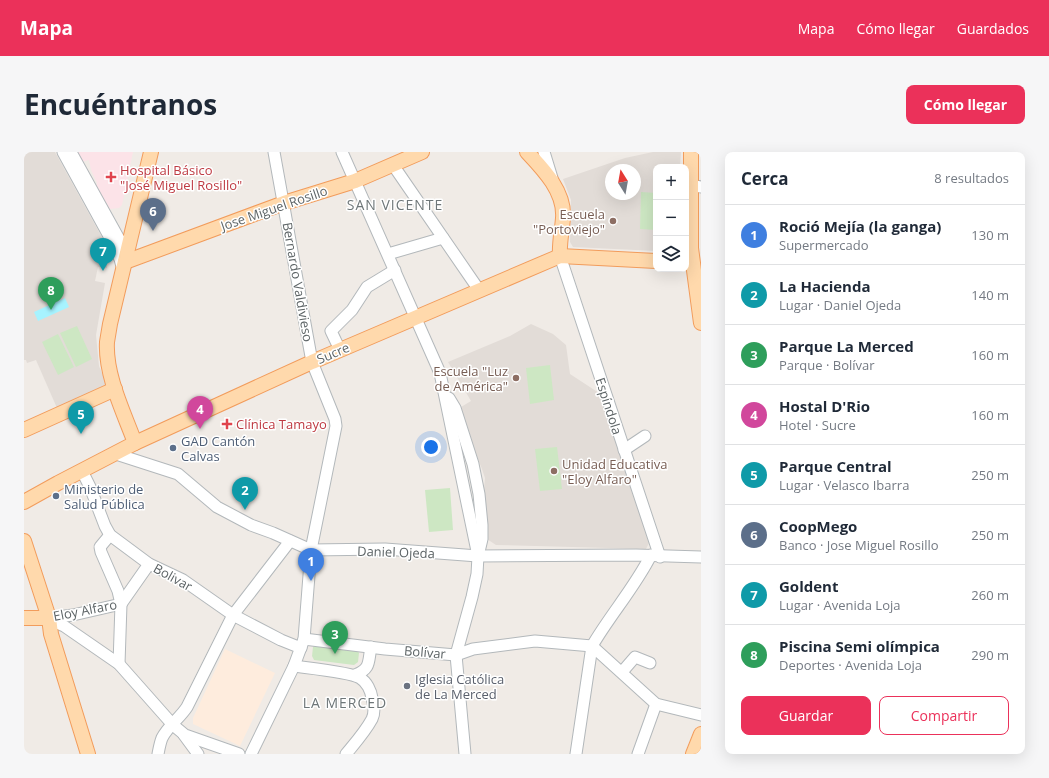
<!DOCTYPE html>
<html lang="es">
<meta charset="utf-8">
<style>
body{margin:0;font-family:"Open Sans",sans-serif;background:#f6f6f7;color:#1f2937}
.controls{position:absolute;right:12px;top:12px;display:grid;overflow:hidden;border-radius:8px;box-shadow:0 4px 16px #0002}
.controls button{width:36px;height:36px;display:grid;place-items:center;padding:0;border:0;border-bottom:1px solid #e0e1e3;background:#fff;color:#1f2937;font:20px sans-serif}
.compass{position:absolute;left:581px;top:12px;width:36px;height:36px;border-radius:50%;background:#fff;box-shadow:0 4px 16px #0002;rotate:349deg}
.you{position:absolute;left:407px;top:295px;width:14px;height:14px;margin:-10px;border:3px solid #fff;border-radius:50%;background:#1a73e8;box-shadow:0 0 0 6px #1a73e833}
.badge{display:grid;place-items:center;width:26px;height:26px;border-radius:50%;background:#eb315a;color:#fff;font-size:13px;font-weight:700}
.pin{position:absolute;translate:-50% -33px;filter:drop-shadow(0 1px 2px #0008)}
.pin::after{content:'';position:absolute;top:21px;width:14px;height:12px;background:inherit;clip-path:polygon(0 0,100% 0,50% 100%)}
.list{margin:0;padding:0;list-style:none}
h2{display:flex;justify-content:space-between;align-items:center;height:52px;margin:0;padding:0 16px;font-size:17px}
h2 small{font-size:13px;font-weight:400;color:#747a83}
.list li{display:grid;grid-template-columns:26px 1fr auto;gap:12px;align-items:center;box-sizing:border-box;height:60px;padding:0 16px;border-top:1px solid #e0e1e3}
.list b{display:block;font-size:15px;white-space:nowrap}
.list p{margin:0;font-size:13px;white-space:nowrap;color:#747a83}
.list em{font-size:13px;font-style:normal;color:#747a83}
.actions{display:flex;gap:8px;padding:12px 16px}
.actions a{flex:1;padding:9px 0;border:1px solid #eb315a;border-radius:8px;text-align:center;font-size:14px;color:#eb315a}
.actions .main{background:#eb315a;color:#fff}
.icon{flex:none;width:22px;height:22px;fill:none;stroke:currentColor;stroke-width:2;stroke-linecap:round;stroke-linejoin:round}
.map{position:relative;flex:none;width:677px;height:602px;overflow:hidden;border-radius:8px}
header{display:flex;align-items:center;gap:24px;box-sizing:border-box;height:56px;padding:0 20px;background:#eb315a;color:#fff}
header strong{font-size:19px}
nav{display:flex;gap:22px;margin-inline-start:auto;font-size:14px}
.intro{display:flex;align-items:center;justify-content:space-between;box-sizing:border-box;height:96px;padding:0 24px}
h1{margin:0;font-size:28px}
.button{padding:10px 18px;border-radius:8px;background:#eb315a;color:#fff;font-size:14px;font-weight:700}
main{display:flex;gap:24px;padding:0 24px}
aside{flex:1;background:#fff;border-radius:8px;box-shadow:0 4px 16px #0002}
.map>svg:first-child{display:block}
</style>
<header>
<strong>Mapa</strong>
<nav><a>Mapa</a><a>Cómo llegar</a><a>Guardados</a></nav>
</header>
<div class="intro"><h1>Encuéntranos</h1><a class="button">Cómo llegar</a></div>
<main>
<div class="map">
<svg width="677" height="602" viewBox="0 0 677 602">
<rect width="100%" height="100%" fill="#f0ebe6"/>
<polygon fill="#feecdd" points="201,497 251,521 216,594 169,572 169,566"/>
<g fill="#e2dcd7" fill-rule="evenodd">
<polygon points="0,0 31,0 80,89 83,101 83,116 74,115 71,129 81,131 72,183 75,214 83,233 33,256 12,208 3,211 2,208 0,208"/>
<path d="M629 0H657L656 15H632V99L549 95 546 90 547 48 539 27 601 6ZM587 18H611V42H587Z"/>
<polygon points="507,172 529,182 542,193 546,222 575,241 626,389 622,397 472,393 463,387 460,337 461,326 458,317 453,305 437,255 447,249 424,210 486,184"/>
</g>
<polygon fill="#fce3e8" points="52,0 109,0 98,53 95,56 86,57 72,34 73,31 67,18 65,8 57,10"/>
<g fill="#cde7c3">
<polygon points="617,40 632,41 632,78 616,77"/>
<polygon points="53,174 68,207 52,215 36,181"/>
<polygon points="34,182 50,215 34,223 18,190"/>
<polygon points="526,213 530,248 506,252 502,216"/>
<polygon points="533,295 538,337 516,339 511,297"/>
<polygon points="426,336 429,378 405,380 401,338"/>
<polygon points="292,492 332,497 335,501 334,510 330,513 290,508 288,504 289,495"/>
</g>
<polygon fill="#a7f3ff" points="41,146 45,155 14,169 10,160"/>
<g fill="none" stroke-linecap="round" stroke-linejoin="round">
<g stroke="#b3b8bb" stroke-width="13">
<g id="minor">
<polyline points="39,0 84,82 96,107 99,118"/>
<polyline points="318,0 416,221 454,404"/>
<polyline points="520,0 528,26"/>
<polyline points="48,2 95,87 104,97"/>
<polyline points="369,13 455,138"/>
<polyline points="667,33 677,35"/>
<polyline points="364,102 419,86"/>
<polyline points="536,104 636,405"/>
<polyline points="316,198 307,179 328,158 343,135 371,118"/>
<polyline points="425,246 431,256 449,312 455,342 458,373 458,387 454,404 453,422 448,445 432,503 441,602"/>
<polyline points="600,298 621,284"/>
<polyline points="92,302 154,322 193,355 227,373 249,381 287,398 361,397 454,404 612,403 677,405"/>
<polyline points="58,319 66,335 81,374 86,383 125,412 159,428 209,463 257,488 277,496"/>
<polyline points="86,383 76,395 77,400 94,439 97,452 95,512"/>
<polyline points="25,466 33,471 40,474 95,512 149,573 161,583 215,602"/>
<polyline points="25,466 49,463 97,452 125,412"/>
<polyline points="280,487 361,497 432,503 449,497 511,489 568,494"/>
<polyline points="568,494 632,552 677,563"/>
<path d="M270 514C284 516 327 520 336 526 343 530 347 539 348 546 350 553 351 561 348 567 341 580 331 591 322 602"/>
<polyline points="598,520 611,505 626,511"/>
<path d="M331 523C347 517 344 510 347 495"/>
<polyline points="160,583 174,602"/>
<path d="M134 602C135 597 136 591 138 586 144 574 156 566 163 555L209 463 266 389"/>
<polyline points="227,602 270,514 280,487 287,398 312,274 311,267 288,210 250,0"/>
<path d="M552 602 568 494C586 463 611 435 627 403"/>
<polyline points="614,602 632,552"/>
</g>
</g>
<g stroke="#f29c5c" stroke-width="16">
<g id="major">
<path d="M503 0C520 18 541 40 539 66 538 79 535 92 536 104"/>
<polyline points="667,0 667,96 677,171"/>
<polyline points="101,110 260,51 331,29 398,0"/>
<polyline points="0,278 91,237"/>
<path d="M111 291C100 261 81 223 83 190 84 184 85 178 86 172L127 0"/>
<polyline points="0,350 34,331 111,291 288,210 536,104 632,109"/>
<polyline points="0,389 25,466 27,482 64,602"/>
<polyline points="0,466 25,466"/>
<polyline points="669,602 677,582"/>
</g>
</g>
<use href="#minor" stroke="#fff" stroke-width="11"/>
<use href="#major" stroke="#ffd9ac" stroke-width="14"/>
</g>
<g fill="#e0444e" stroke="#fff" stroke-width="1.5">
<path d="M85 19h4v4h4v4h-4v4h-4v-4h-4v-4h4z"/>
<path d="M201 266h4v4h4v4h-4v4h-4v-4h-4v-4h4z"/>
</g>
<g fill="#8d6e63" stroke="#fff" stroke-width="1.5">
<circle cx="589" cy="69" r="4"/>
<circle cx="492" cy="226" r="4"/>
<circle cx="530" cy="319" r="4"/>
</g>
<g fill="#5c6f8a" stroke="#fff" stroke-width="1.5">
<circle cx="149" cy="296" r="4"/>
<circle cx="32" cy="344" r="4"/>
</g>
<circle fill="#6b7280" stroke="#fff" stroke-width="1.5" cx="383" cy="534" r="4"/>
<g text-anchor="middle" stroke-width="3" stroke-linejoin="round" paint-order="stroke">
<g font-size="13" fill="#be3a42" stroke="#fff" text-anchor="start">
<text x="96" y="23">Hospital Básico<tspan x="96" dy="15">"José Miguel Rosillo"</tspan></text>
<text x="212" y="277">Clínica Tamayo</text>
</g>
<g font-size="13" fill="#5d6466" stroke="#fff">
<text transform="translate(250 56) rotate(-19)" y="5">Jose Miguel Rosillo</text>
<text transform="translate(274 130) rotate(80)" y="5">Bernardo Valdivieso</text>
<text transform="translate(309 201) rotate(-23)" y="5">Sucre</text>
<text transform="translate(585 254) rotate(72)" y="5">Espíndola</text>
<text transform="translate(372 400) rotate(2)" y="5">Daniel Ojeda</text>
<text transform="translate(149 425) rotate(29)" y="5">Bolivar</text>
<text transform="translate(61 458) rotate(-11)" y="5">Eloy Alfaro</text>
<text transform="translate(401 500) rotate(5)" y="5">Bolívar</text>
</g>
<g font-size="13" fill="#785e54" stroke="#fff" text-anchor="end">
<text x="581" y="67">Escuela<tspan x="581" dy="15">"Portoviejo"</tspan></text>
<text x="484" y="224">Escuela "Luz<tspan x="484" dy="15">de América"</tspan></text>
<text x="538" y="317" text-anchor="start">Unidad Educativa<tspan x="538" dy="15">"Eloy Alfaro"</tspan></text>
</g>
<g font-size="13" fill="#4e5e75" stroke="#fff" text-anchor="start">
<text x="157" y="294">GAD Cantón<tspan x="157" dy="15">Calvas</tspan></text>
<text x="40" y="342">Ministerio de<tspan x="40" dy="15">Salud Pública</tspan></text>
</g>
<g font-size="13" fill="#5b616d" stroke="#fff" text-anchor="start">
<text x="391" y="532">Iglesia Católica<tspan x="391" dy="15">de La Merced</tspan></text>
</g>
<g font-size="14" letter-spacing="1" fill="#6e7678" stroke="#fff">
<text x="371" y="58">SAN VICENTE</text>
<text x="321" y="556">LA MERCED</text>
</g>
</g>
</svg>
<div class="controls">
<button>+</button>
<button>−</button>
<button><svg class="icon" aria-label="layers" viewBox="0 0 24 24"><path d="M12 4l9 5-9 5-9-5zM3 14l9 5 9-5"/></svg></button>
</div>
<svg class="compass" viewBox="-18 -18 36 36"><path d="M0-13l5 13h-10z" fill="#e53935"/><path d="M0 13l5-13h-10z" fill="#747a83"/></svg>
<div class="you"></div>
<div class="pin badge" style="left:287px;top:429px;background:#3f7fe0">1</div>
<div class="pin badge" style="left:221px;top:358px;background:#0f9aa8">2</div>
<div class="pin badge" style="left:311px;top:502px;background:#2e9e5b">3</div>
<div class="pin badge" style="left:176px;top:277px;background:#d1479c">4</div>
<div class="pin badge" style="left:57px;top:282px;background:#0f9aa8">5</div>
<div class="pin badge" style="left:129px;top:79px;background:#5c6f8a">6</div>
<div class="pin badge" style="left:79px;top:119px;background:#0f9aa8">7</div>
<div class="pin badge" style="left:27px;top:158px;background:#2e9e5b">8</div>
</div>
<aside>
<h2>Cerca<small>8 resultados</small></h2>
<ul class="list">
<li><span class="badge" style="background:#3f7fe0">1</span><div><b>Roció Mejía (la ganga)</b><p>Supermercado</p></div><em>130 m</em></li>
<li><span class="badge" style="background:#0f9aa8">2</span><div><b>La Hacienda</b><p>Lugar · Daniel Ojeda</p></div><em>140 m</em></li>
<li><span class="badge" style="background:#2e9e5b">3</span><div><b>Parque La Merced</b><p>Parque · Bolívar</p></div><em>160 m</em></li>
<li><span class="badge" style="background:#d1479c">4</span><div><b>Hostal D'Rio</b><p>Hotel · Sucre</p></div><em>160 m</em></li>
<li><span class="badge" style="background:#0f9aa8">5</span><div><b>Parque Central</b><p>Lugar · Velasco Ibarra</p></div><em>250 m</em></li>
<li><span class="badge" style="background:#5c6f8a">6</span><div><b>CoopMego</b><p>Banco · Jose Miguel Rosillo</p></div><em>250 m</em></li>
<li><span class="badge" style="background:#0f9aa8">7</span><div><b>Goldent</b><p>Lugar · Avenida Loja</p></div><em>260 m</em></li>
<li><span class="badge" style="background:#2e9e5b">8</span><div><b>Piscina Semi olímpica</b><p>Deportes · Avenida Loja</p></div><em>290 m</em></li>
</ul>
<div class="actions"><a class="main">Guardar</a><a>Compartir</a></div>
</aside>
</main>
